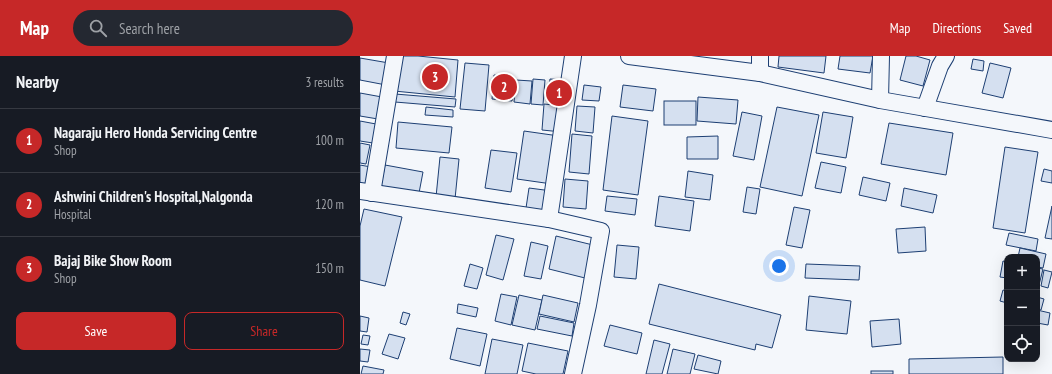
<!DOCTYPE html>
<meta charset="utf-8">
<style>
body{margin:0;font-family:"PT Sans Narrow",sans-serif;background:#242831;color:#f1f3f6}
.controls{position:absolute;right:12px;bottom:12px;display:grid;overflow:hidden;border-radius:8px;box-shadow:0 4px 16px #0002}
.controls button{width:36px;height:36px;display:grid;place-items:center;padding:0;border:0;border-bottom:1px solid #363941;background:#171b24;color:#f1f3f6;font:20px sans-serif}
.you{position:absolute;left:419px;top:210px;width:14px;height:14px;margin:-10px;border:3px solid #fff;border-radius:50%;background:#1a73e8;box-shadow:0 0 0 6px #1a73e833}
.badge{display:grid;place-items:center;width:26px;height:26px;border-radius:50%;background:#c62828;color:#fff;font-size:13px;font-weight:700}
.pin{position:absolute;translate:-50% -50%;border:2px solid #fff;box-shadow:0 1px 4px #0006}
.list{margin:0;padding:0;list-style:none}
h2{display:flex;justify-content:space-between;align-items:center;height:52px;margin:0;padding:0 16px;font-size:17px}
h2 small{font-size:13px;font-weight:400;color:#9ea1a6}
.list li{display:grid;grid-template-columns:26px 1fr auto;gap:12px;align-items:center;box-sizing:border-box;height:64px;padding:0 16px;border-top:1px solid #363941}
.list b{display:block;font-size:15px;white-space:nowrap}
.list p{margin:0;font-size:13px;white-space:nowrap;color:#9ea1a6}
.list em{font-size:13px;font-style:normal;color:#9ea1a6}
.actions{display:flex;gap:8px;padding:12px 16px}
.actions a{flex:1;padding:9px 0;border:1px solid #c62828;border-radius:8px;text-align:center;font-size:14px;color:#c62828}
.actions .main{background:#c62828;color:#fff}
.icon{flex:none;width:22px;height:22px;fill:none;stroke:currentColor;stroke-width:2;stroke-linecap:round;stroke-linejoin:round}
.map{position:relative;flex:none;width:692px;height:318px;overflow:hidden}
header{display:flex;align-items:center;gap:24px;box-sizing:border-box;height:56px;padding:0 20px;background:#c62828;color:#fff}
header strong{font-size:19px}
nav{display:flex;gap:22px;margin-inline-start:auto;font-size:14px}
.search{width:280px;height:36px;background:#242831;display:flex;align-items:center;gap:10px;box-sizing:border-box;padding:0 14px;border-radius:22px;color:#9ea1a6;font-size:15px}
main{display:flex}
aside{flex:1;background:#171b24}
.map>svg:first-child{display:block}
</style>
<header>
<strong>Map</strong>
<div class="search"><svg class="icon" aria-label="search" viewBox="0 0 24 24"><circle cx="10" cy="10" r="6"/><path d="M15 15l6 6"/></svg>Search here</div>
<nav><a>Map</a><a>Directions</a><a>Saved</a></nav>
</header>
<main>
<aside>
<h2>Nearby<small>3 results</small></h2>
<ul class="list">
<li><span class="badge">1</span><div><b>Nagaraju Hero Honda Servicing Centre</b><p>Shop</p></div><em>100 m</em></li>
<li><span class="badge">2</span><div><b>Ashwini Children's Hospital,Nalgonda</b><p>Hospital</p></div><em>120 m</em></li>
<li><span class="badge">3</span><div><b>Bajaj Bike Show Room</b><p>Shop</p></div><em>150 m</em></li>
</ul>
<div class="actions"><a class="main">Save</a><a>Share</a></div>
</aside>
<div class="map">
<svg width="692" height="318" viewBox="0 0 692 318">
<rect width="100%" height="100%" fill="#f4f7fb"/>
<g fill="#d5e0f0" stroke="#1d3f73">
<polygon points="37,0 58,0 98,4 95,41 34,35"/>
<polygon points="419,0 466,0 464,17 418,11"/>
<polygon points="480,0 513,0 510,17 478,13"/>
<polygon points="546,0 556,0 570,4 563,30 540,24"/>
<polygon points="0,2 29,7 26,29 0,24"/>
<polygon points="613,3 624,5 623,15 611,13"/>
<polygon points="105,7 129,9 125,55 100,53"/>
<polygon points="630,7 651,12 643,42 622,37"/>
<polygon points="134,19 154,21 152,45 132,43"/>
<polygon points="173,23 185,24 183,49 171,48"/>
<polygon points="190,23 206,24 204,47 188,46"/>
<polygon points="156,24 172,25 170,48 154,46"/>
<polygon points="224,29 241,31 239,45 222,44"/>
<polygon points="263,29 296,33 293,55 260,51"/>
<polygon points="0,37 22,41 18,63 0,60"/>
<polygon points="35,38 96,43 95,51 35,46"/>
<polygon points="338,41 378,44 376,68 337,65"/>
<rect x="304" y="45" width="32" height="24"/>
<polygon points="184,48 204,50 202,76 182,74"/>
<polygon points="217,50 235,51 233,77 215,75"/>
<polygon points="66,51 93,54 93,61 65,59"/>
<polygon points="417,51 459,59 442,140 400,131"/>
<polygon points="382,56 402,60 394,104 373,100"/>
<polygon points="463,56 493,61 486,102 456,97"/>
<polygon points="252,60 288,65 278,139 243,134"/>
<polygon points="0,65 16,68 13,87 0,85"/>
<polygon points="38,66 92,71 89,97 36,92"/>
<polygon points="529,67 593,77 586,119 521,108"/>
<polygon points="164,75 199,80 192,128 157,123"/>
<polygon points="212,78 232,80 229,118 209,116"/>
<polygon points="358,80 358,103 327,103 327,81"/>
<polygon points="0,87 10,89 6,108 0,107"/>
<polygon points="645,91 678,96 665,177 633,172"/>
<polygon points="131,94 157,97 151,136 125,132"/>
<polygon points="80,101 99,103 95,143 76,141"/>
<polygon points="461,106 486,111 481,137 455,132"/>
<polygon points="0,109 11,111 8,130 0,129"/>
<polygon points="25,109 63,116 59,137 21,130"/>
<polygon points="684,113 692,115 692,127 681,125"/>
<polygon points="328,115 353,119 350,144 325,141"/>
<polygon points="503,121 530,127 526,145 499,139"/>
<polygon points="205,123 228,125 226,153 203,151"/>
<polygon points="387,131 400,133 396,158 383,156"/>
<polygon points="169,132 192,135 189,155 166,152"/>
<polygon points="544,132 577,139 573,157 541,150"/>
<polygon points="247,140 277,143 275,159 245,155"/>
<polygon points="299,140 334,145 330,175 295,170"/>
<polygon points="692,150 692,183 685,182"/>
<polygon points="434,151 450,154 442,192 426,189"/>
<polygon points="4,153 42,161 25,230 0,224 0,170"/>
<polygon points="565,171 566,195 538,197 536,173"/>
<polygon points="649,177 678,183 676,195 646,189"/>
<polygon points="136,179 154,183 143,224 126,219"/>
<polygon points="196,180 233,189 225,222 189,213"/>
<polygon points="171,186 188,190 181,223 164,220"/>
<polygon points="257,189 279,191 276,223 254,221"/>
<polygon points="660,192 686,198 683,212 677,211 677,201 658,201"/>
<polygon points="643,205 647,206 647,222 640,221"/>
<polygon points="110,208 123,212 117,233 104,230"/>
<polygon points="446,208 500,210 499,224 445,222"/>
<polygon points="677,212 683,213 679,229 677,229"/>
<polygon points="684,214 692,216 688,232 681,230"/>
<polygon points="299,228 421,259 412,292 396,288 395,294 289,268"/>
<polygon points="643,234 647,235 647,247 640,245"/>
<polygon points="141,238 157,241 151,269 135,265"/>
<polygon points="159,239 182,244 175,274 152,269"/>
<polygon points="183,239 218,247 214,266 179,258"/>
<polygon points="449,240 491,245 487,278 446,274"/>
<polygon points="677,241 684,243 681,254 677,253"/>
<polygon points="98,248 118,252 116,261 97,257"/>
<polygon points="677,254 690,257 688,269 677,267"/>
<polygon points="43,256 50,258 46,269 40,267"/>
<polygon points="0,260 9,262 7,276 0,275"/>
<polygon points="180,260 214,267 212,280 177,273"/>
<polygon points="539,263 541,288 512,291 510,265"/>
<polygon points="250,269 282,277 277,298 244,290"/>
<polygon points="97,272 127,278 120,310 90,303"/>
<polygon points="29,278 45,282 38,303 22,298"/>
<polygon points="3,279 10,280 8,289 1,288"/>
<polygon points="132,283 163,289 157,318 125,318"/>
<polygon points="294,284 310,288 302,318 286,318"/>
<polygon points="168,287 208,295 203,318 176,318 162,315"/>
<polygon points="0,293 10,294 8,306 0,305"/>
<polygon points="313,293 335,298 330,318 307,318"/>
<polygon points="338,299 361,305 358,318 334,313"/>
<polygon points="643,301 643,318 549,318 549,303"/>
<polygon points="3,310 24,314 23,318 1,318"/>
<rect x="511" y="315" width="22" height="3"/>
</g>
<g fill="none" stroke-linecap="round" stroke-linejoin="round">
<g stroke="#1d3f73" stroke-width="18">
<g id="street">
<polyline points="269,0 400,17 520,44 692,74"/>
<polyline points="400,0 400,17"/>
<polyline points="520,44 521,0"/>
<polyline points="565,52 580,10 586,0"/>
<polyline points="0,135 189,163 241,175 228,249 213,318"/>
<polyline points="12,137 35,0"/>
<polyline points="189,163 213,0"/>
</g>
</g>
<use href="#street" stroke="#f4f7fb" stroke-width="16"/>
</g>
</svg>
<div class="controls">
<button>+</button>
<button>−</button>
<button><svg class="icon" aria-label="locate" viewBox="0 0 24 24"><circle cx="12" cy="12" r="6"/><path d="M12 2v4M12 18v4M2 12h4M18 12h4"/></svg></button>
</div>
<div class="you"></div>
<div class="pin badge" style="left:199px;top:37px">1</div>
<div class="pin badge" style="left:144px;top:31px">2</div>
<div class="pin badge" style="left:75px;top:21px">3</div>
</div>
</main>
